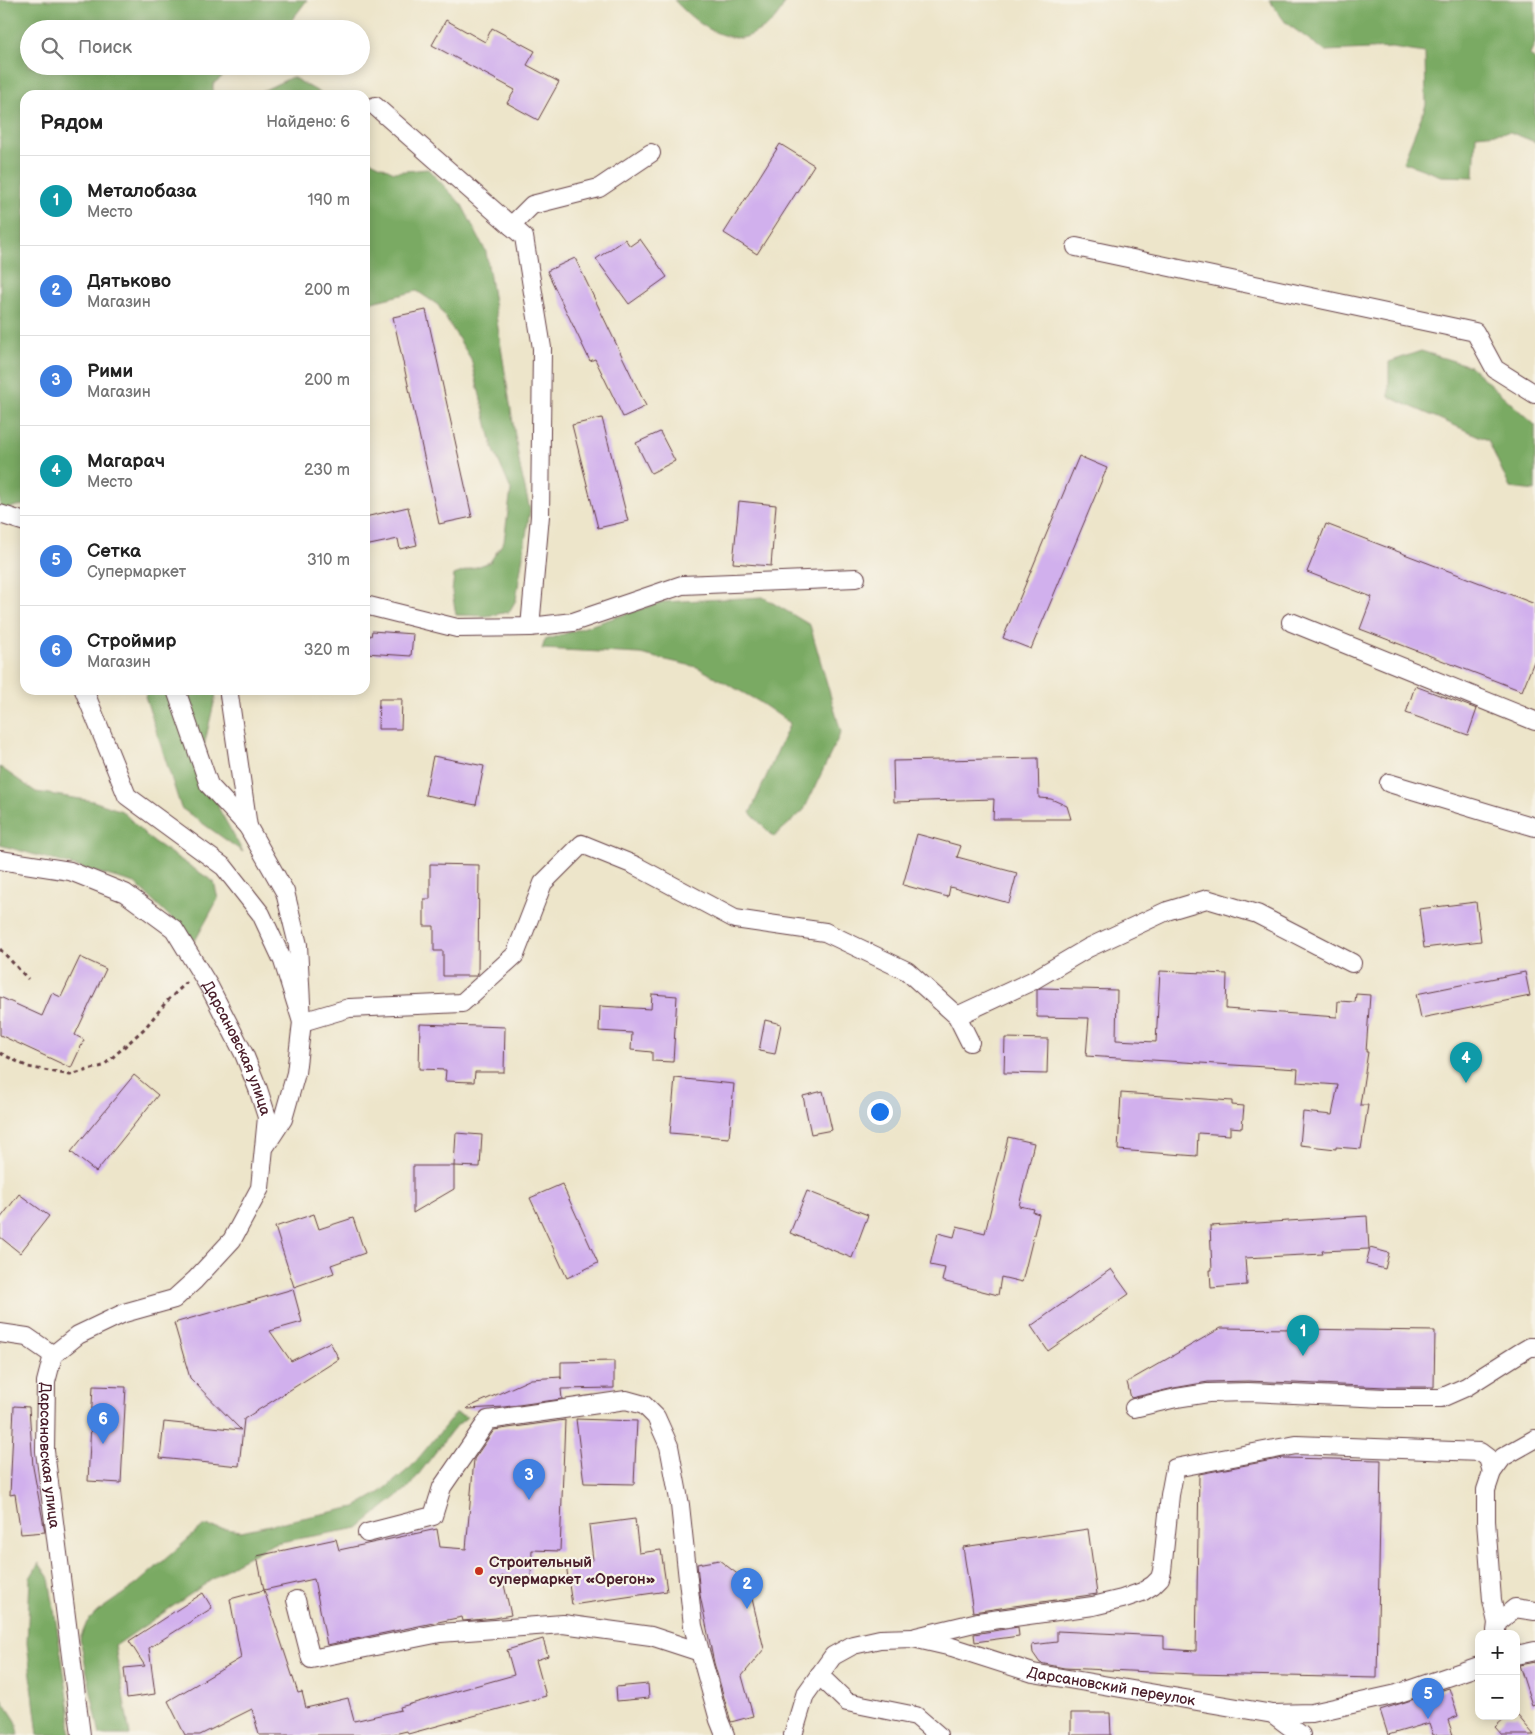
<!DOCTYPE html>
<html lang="ru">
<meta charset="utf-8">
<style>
body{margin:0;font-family:"Balsamiq Sans",sans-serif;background:#f2f2f2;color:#222}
.controls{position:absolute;right:15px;bottom:15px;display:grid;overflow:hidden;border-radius:10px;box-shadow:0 2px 12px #0003}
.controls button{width:45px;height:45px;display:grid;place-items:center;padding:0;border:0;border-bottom:1px solid #e0e0e0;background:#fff;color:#222;font:25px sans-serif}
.you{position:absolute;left:879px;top:1111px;width:18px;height:18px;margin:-12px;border:4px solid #fff;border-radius:50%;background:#1a73e8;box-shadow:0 0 0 8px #1a73e833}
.badge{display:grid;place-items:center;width:32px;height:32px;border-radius:50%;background:#d93025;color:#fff;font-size:16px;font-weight:700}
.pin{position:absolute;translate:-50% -41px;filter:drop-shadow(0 1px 2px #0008)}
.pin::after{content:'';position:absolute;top:26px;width:18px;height:15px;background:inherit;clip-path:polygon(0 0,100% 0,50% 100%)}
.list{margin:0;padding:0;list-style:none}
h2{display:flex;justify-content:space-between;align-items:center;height:65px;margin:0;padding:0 20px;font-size:21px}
h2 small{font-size:16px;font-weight:400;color:#767676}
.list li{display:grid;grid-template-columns:32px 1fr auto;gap:15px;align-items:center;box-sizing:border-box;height:90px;padding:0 20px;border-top:1px solid #e0e0e0}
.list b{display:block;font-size:19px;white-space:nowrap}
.list p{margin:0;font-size:16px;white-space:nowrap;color:#767676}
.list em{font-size:16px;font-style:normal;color:#767676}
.icon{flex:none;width:28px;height:28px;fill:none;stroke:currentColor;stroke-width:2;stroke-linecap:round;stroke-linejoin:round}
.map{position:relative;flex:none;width:1535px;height:1735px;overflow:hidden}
.search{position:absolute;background:#fff;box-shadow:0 2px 12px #0003;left:20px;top:20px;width:350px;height:55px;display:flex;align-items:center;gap:12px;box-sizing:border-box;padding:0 18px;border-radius:28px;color:#767676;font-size:19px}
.panel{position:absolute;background:#fff;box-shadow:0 2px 12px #0003;left:20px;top:90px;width:350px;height:605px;border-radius:15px}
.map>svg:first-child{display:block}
</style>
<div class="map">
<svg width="1535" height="1735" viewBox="0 0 1535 1735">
<rect width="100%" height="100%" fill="#f7f3e8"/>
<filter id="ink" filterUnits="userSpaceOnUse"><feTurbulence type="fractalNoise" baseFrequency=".02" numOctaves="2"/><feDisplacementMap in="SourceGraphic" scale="10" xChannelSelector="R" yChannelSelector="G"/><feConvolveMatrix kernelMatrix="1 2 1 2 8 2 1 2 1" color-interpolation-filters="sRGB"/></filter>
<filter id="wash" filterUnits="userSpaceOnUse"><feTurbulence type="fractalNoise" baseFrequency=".0096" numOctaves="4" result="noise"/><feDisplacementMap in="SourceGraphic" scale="20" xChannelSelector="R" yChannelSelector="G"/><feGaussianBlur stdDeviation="1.12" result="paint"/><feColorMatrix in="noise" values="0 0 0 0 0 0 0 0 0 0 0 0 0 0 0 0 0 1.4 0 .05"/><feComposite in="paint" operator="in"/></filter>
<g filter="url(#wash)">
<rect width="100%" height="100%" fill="#ede5ca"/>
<g fill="#7aaa64" stroke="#626448">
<polygon points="0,0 307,0 289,24 282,29 29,29 29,66 236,66 213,84 213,95 25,95 25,505 17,506 0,511"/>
<path d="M674 0H786C781 13 771 26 758 31 753 34 746 38 740 38 713 37 692 19 674 0Z"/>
<polygon points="1269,0 1535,0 1535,43 1530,55 1535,60 1535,142 1510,132 1476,135 1474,177 1441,176 1403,162 1426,105 1425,53 1392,48 1325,51 1286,23"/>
<polygon points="292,77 324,95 257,95 260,92"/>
<polygon points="365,156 373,162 394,172 428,169 462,205 486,252 520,467 530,510 516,600 509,612 487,616 456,615 452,592 454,575 490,562 504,541 511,490 493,448 471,359 438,305 417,291 372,302 365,300"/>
<polygon points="1421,351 1470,366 1535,425 1535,491 1510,488 1488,440 1389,397 1389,362"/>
<polygon points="763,597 810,625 841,732 804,810 774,837 750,813 790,723 758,701 697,667 640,654 542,649 545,640 663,602"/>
<polygon points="150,690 217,690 204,746 219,809 243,852 181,808 145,696"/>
<polygon points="0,767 36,792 93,801 122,811 151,840 214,882 218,899 195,941 135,883 0,845"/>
<polygon points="456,1413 467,1417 453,1429 409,1487 358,1528 275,1543 236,1563 115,1646 130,1735 100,1735 80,1639 87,1622 97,1612 137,1584 203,1526 241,1531 355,1507 381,1492 411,1467"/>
<polygon points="39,1563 49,1578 70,1710 70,1735 38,1735 27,1643 30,1578"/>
<polygon points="0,1696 16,1721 19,1735 0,1735"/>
</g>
<g id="blocks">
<g fill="#d1b0ed">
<polygon points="446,20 485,42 492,28 535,51 527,65 559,82 538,120 507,103 515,90 432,45"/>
<polygon points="780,144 814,165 757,254 724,233"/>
<polygon points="625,239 630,246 640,239 667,277 629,304 596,259"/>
<polygon points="575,258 646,406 623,417 595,359 590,361 547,271"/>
<polygon points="426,310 472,517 439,524 393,317"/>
<polygon points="602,418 628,521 598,528 572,425"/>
<polygon points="660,432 675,461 651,473 636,443"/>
<polygon points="1079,456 1107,468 1031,649 1003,638"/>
<polygon points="739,501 776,505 771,566 733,563"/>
<polygon points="408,507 417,545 400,549 398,539 365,546 365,517"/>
<polygon points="1326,524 1535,604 1535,659 1522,691 1360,629 1372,597 1307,572"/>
<polygon points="372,631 413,634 411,656 365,653 365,635 371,636"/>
<polygon points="1415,686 1477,709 1468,735 1406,713"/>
<polygon points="379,699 402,699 401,729 378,729"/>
<polygon points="433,756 484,766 476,805 425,795"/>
<polygon points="1038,758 1039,798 1051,799 1067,806 1071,819 993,819 994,799 894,802 893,761"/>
<polygon points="917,834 961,846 957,857 1017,873 1009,903 950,887 948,897 903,885"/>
<polygon points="430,864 479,865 478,974 476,976 443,976 443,951 434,951 434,926 424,926 424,899 430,899"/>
<polygon points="1476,902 1481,941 1424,948 1419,909"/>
<polygon points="80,957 106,969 75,1035 84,1040 71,1068 0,1035 0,997 42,1016 52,993 61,997"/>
<polygon points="1160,971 1227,974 1226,1009 1337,1017 1338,1001 1355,1002 1356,994 1370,995 1366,1052 1368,1052 1360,1105 1368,1105 1361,1149 1336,1147 1336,1149 1300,1145 1303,1112 1332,1115 1338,1085 1297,1082 1298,1069 1086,1056 1089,1018 1037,1017 1037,990 1040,988 1117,990 1116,1040 1156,1042"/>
<polygon points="1525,972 1530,996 1421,1018 1416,994"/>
<polygon points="652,994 677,996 673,1062 652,1061 652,1052 631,1050 632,1033 599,1031 600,1006 651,1009"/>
<polygon points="765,1020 781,1024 775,1054 759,1051"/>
<polygon points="420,1024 505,1027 504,1072 475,1072 474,1082 445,1081 446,1070 419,1069"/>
<polygon points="1005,1038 1048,1039 1047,1074 1004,1073"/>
<polygon points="134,1075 158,1095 96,1172 71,1152"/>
<polygon points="675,1078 734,1084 729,1138 670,1133"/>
<polygon points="823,1091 832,1130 811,1134 803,1096"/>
<polygon points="1121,1093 1232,1101 1232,1105 1244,1106 1242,1128 1230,1127 1230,1135 1198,1133 1197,1156 1118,1150"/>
<polygon points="456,1133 482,1135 480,1167 454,1166"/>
<polygon points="1008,1137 1034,1143 1019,1206 1034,1209 1033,1212 1039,1214 1022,1282 1001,1277 998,1295 942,1281 945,1268 930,1265 938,1233 954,1237 957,1226 985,1233"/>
<polygon points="413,1166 454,1166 454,1189 413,1213"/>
<polygon points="562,1184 598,1263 567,1278 530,1198"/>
<polygon points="807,1191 868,1215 852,1258 790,1233"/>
<polygon points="19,1194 49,1216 20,1253 0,1237 0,1219"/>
<polygon points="314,1214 319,1229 353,1218 365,1253 331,1265 334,1273 294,1287 275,1227"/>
<polygon points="1367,1216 1369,1249 1322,1251 1323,1254 1245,1258 1247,1285 1211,1288 1210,1270 1212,1270 1210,1226"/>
<polygon points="1370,1248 1389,1253 1385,1269 1366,1264"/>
<polygon points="1111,1269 1129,1294 1048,1351 1031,1326"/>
<polygon points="293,1289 302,1322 270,1331 291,1361 330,1342 339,1359 244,1419 239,1466 160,1458 164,1422 241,1430 190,1378 174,1323"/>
<polygon points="1221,1328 1435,1331 1434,1387 1386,1387 1248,1381 1208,1382 1174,1388 1131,1398 1127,1382"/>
<polygon points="614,1361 614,1388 561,1389 562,1399 504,1407 468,1409 467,1408 531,1379 561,1377 561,1379 561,1362"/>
<polygon points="93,1386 126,1387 121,1483 88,1481"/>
<polygon points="14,1406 29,1407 33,1467 45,1532 21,1534 15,1494 10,1495"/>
<polygon points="576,1419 637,1421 634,1484 584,1483"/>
<polygon points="565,1420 560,1551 532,1550 531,1577 502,1576 511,1615 495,1618 463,1621 462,1617 327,1645 314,1579 264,1590 257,1556 336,1539 339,1550 437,1529 440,1547 466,1549 474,1459 494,1430"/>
<polygon points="1283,1458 1381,1460 1377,1678 1194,1674 1064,1668 1040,1663 1033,1653 1032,1645 1057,1642 1057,1631 1164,1636 1164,1649 1196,1651 1199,1474"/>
<polygon points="635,1519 639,1553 661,1550 667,1591 572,1605 566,1564 593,1560 589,1525"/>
<polygon points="1088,1529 1097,1594 973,1612 963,1547"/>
<polygon points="719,1560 748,1582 764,1649 742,1676 753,1716 731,1722 714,1663 700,1595 697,1564"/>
<polygon points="264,1590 298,1693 302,1692 306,1708 348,1698 354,1721 401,1710 400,1707 514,1675 507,1650 543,1639 548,1656 536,1660 546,1696 408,1734 407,1731 390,1735 259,1735 252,1709 200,1735 185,1735 168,1701 241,1658 230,1599"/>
<polygon points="203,1593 212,1608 149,1648 155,1694 127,1698 124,1668 145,1666 129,1641"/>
<polygon points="1018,1627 1019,1636 975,1642 974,1634"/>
<polygon points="1535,1662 1535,1704 1532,1705 1519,1665"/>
<polygon points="648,1684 649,1698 617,1701 616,1687"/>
<polygon points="1449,1688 1458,1716 1448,1720 1453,1735 1433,1735 1429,1723 1388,1735 1380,1710"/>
<polygon points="1071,1713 1110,1713 1111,1735 1071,1735"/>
<polygon points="1507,1716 1518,1716 1534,1735 1502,1735 1495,1727"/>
</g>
</g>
</g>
<g filter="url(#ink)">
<use href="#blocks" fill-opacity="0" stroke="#623d43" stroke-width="1"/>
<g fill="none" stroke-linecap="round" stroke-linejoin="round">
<g stroke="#623d43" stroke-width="20">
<g id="minor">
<polyline points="375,106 524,237 542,348 540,516 530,627"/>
<polyline points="511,226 532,205 599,188 651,153"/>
<polyline points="1076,247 1475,332 1495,369 1535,394"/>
<polyline points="0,514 25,522"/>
<polyline points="365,605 457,628 530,627 573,622 682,585 856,578"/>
<polyline points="1291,622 1535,721"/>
<polyline points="84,690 127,796 224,867 261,914 283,961 302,1022 349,1008 462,1003 515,955 543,883 582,844 634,865 735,919 825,932 907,971 957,1016 970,1042"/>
<polyline points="176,690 209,785 248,827 285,892 298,945 302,1022 296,1073 283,1119 266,1145"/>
<polyline points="230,690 229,695 248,827"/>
<polyline points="1389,783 1535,827"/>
<path id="s1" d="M0 860 70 871 125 893 174 929 210 988 244 1054 258 1089 267 1117 260 1188 232 1240 195 1280 174 1299 124 1313 78 1335 53 1355 46 1382 45 1451 81 1735"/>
<polyline points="957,1016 1032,981 1088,948 1167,911 1207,899 1257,914 1352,963"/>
<polyline points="0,1333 27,1337 53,1355"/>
<polyline points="1134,1408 1176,1398 1208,1393 1248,1392 1386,1398 1441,1398 1466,1387 1518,1354 1530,1347 1535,1347"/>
<polyline points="367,1533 433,1516 442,1487 488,1420 626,1400 644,1405 656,1417 669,1446 680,1505 693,1626 719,1720 725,1735"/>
<polyline points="296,1600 311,1659 440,1633 563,1624 651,1636 700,1652"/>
<polyline points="1497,1623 1492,1600 1486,1521 1486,1490 1492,1472 1503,1457 1535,1439"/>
<polyline points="1496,1631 1497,1623 1515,1608 1535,1611"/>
<polyline points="916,1637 978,1622 1093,1606 1122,1599 1142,1592 1153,1585 1160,1578 1162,1571 1170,1495 1175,1468 1296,1445 1480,1452 1488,1458 1492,1472"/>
<polyline points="1516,1655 1535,1651"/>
<polyline points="819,1675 847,1702 916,1716 938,1735"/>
<polyline points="1273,1714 1301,1735"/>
<path id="s2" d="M793 1735 805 1695 833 1656 853 1645 880 1639 913 1638 952 1647 1033 1673 1273 1714 1312 1713 1397 1694 1479 1666"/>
</g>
</g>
<g stroke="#623d43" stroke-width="3" stroke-dasharray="4 4" stroke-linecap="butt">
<polyline points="0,949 28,979"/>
<polyline points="0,1053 28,1067 70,1075 103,1066 145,1028 167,1001 187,982"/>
</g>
<use href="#minor" stroke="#fff" stroke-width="18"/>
</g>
</g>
<circle fill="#c8321e" stroke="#f7f3e8" stroke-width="2" cx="479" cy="1571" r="5"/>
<g text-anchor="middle" stroke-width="4.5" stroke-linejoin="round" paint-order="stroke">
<g font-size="15" fill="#4a1f2b" stroke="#f7f3e8">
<text dy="5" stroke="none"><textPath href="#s1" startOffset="326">Дарсановская улица</textPath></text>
<text dy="5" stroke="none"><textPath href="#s1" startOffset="851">Дарсановская улица</textPath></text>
<text dy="5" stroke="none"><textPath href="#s2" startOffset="378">Дарсановский переулок</textPath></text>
</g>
<g font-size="15" font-weight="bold" fill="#4a1f2b" stroke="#f7f3e8" text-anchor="start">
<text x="489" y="1567">Строительный<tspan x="489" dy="17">супермаркет «Орегон»</tspan></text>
</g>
</g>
</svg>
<div class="controls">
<button>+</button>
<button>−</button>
</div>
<div class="you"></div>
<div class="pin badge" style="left:1303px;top:1356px;background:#0f9aa8">1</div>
<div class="pin badge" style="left:747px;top:1609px;background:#3f7fe0">2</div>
<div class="pin badge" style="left:529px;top:1500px;background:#3f7fe0">3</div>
<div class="pin badge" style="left:1466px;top:1083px;background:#0f9aa8">4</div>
<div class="pin badge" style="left:1428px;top:1719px;background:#3f7fe0">5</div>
<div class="pin badge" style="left:103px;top:1444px;background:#3f7fe0">6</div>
<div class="search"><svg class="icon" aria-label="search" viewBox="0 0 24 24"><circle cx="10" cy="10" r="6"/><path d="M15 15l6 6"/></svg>Поиск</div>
<section class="panel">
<h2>Рядом<small>Найдено: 6</small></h2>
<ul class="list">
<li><span class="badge" style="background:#0f9aa8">1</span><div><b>Металобаза</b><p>Место</p></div><em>190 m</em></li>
<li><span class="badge" style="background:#3f7fe0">2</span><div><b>Дятьково</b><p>Магазин</p></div><em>200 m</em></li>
<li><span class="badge" style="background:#3f7fe0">3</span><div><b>Рими</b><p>Магазин</p></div><em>200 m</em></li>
<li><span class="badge" style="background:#0f9aa8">4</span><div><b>Магарач</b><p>Место</p></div><em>230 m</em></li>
<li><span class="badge" style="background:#3f7fe0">5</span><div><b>Сетка</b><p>Супермаркет</p></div><em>310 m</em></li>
<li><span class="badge" style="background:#3f7fe0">6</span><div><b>Строймир</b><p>Магазин</p></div><em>320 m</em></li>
</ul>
</section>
</div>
